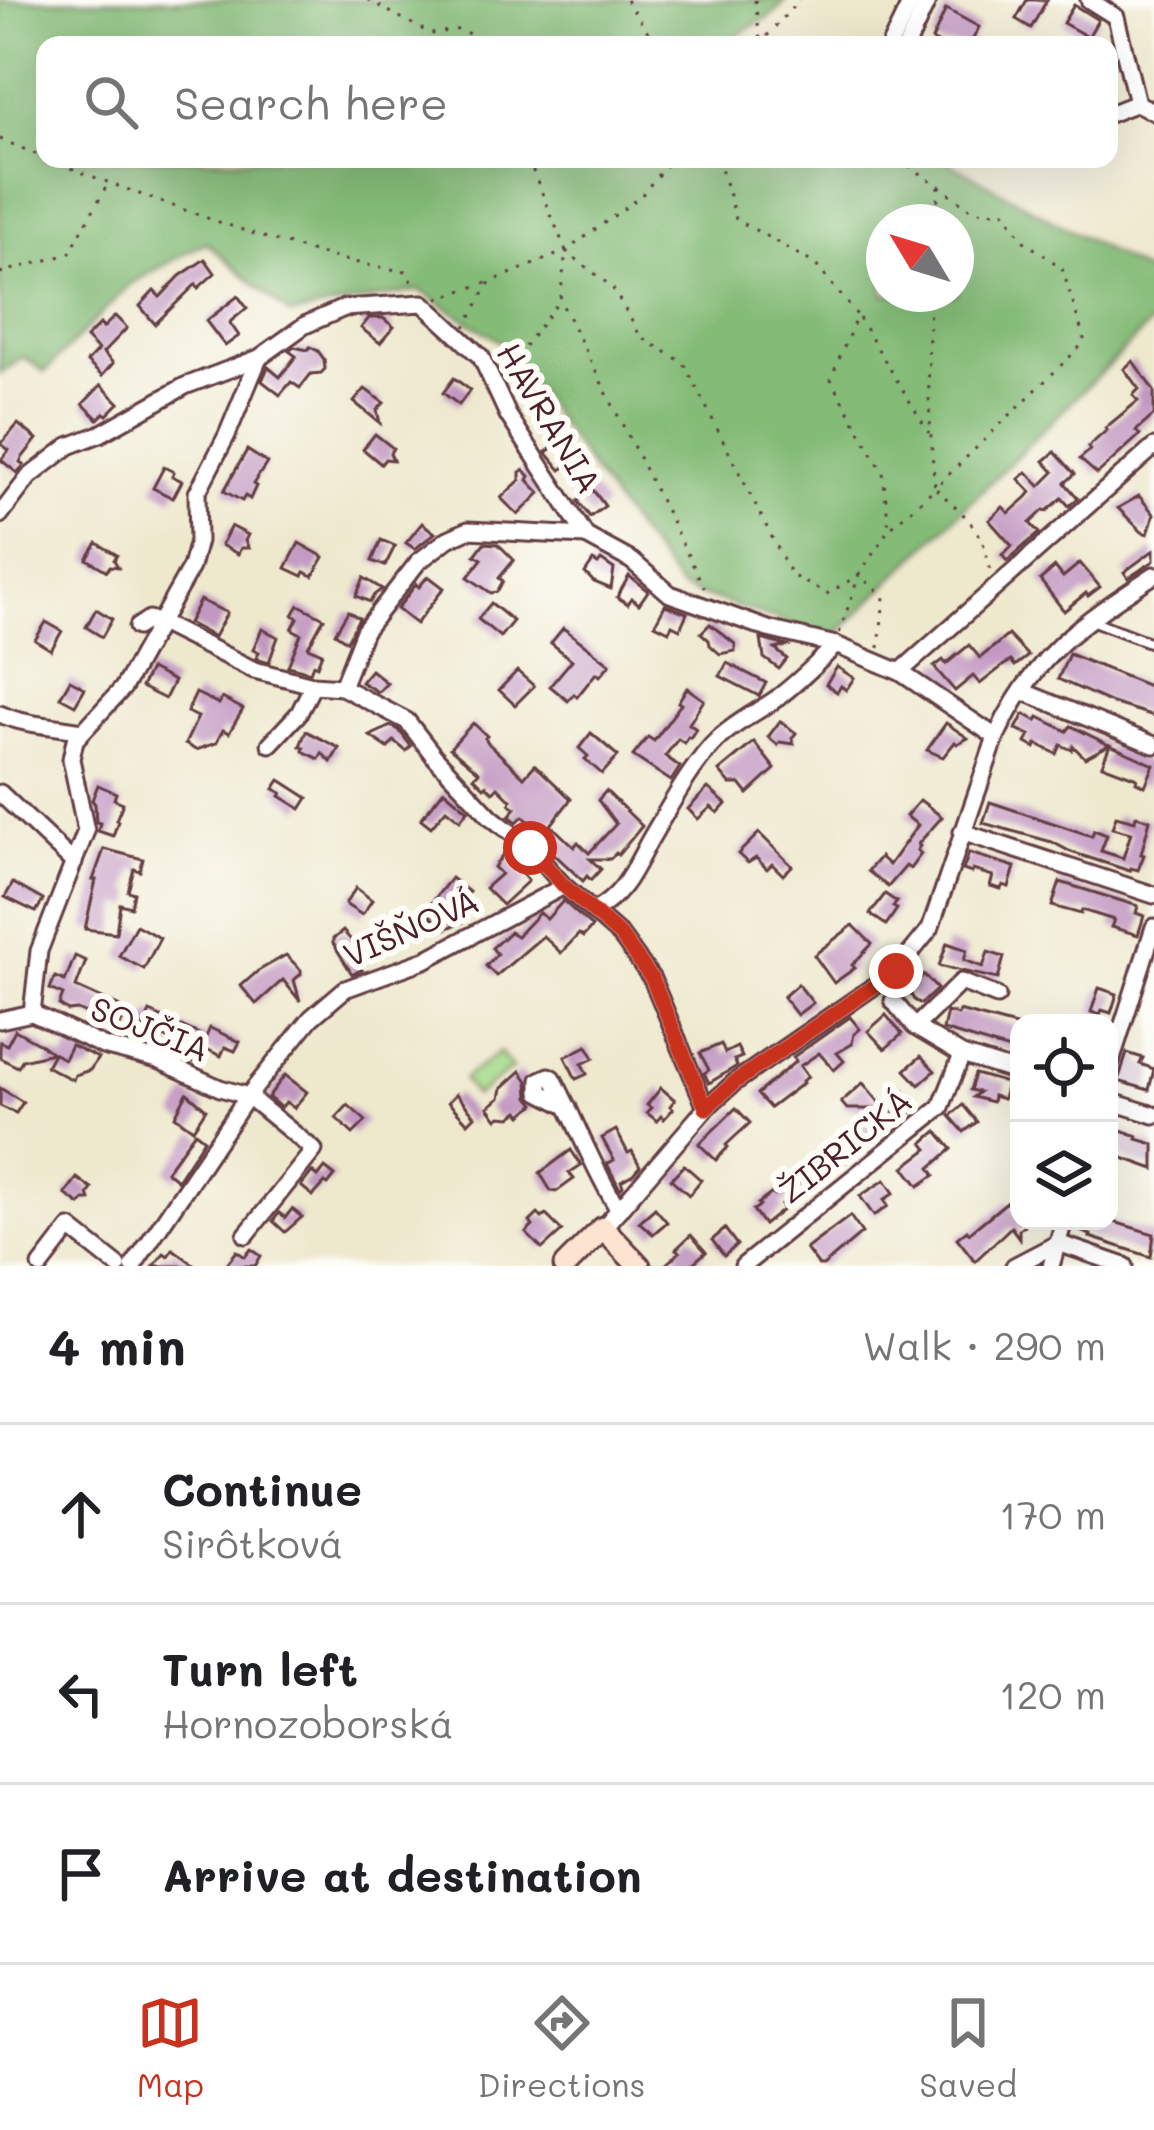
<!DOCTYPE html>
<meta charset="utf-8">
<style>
body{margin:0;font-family:Mali,sans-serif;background:#f6f6f6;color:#202124}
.controls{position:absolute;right:36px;bottom:36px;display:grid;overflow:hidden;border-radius:24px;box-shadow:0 12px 48px #0002}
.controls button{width:108px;height:108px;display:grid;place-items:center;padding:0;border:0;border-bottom:3px solid #e0e0e0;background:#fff;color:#202124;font:60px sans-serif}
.compass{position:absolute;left:866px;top:204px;width:108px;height:108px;border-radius:50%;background:#fff;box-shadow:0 12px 48px #0002;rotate:308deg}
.stop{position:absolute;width:36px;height:36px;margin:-27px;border:9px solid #c8321e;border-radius:50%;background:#fff}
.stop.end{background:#c8321e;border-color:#fff;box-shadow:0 3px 12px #0008}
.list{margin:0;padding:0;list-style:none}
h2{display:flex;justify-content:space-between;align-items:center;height:156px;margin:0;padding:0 48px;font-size:51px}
h2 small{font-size:39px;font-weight:400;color:#757577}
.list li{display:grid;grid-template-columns:78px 1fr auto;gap:36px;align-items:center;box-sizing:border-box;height:180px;padding:0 48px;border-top:3px solid #e0e0e0}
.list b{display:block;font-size:45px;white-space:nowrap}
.list p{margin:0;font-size:39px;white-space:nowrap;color:#757577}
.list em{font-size:39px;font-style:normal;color:#757577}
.icon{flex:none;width:66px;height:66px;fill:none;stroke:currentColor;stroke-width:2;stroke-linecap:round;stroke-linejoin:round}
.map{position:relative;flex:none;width:1154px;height:1266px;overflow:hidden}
.search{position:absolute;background:#fff;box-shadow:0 12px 48px #0002;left:36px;right:36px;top:36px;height:132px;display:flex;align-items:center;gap:30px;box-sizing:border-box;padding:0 42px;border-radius:24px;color:#757577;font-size:45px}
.sheet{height:696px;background:#fff}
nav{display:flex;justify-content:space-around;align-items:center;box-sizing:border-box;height:168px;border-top:3px solid #e0e0e0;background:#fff;font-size:33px;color:#757577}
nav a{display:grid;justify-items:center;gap:6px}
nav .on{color:#c8321e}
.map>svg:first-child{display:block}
</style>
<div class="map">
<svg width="1154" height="1266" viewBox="0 0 1154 1266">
<rect width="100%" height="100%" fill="#fdfcf7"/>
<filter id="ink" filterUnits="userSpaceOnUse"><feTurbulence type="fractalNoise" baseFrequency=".00833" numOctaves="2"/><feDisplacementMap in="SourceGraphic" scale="24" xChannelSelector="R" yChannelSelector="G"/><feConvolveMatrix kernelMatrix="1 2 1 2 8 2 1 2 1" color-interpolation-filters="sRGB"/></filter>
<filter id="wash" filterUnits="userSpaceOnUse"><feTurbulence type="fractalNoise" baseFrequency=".004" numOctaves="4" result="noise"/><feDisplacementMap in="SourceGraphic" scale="48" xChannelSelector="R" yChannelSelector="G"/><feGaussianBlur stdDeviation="2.7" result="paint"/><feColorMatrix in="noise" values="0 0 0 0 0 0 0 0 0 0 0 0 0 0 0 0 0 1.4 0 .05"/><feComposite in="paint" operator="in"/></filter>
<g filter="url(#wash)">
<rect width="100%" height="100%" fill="#eee8cd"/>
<polygon fill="#a5db8b" stroke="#787d5b" stroke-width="3" points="500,1052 512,1069 475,1096 463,1079"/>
<path fill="#84bb77" stroke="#676d51" stroke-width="3" fill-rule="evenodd" d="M0 0H785C773 23 743 24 729 45H45V159H943L1154 277V320L833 638 680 588 615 503 504 344 419 290 290 315 206 242 129 285 45 372 23 357 0 374ZM884 222H956V294H884Z"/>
<g id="blocks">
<g fill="#c298c2">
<polygon points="1027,0 1047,0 1031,28 1016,19"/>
<polygon points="1074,5 1098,20 1088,37 1063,23"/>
<polygon points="946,9 979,27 970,45 941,45 932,40"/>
<polygon points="205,259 215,273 198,288 196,284 155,324 140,306 154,291 160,297 180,276"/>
<polygon points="238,296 247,308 231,321 230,323 239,336 225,346 206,321"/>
<polygon points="115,316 127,328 103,353 113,363 102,376 87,362 98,350 86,338 100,324 103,328"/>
<polygon points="369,318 383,318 394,327 380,343 361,328"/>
<polygon points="294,347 308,350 310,347 318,351 324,359 325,369 321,373 311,374 300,388 291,382 280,395 262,381 268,367 280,377 296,356 289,351"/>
<polygon points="1133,361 1154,391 1154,415 1136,431 1140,435 1097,474 1080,459 1090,450 1088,447 1107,430 1105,428 1138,401 1133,395 1139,389 1124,369"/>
<polygon points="454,378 470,390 459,405 443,393"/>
<polygon points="101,385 119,403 107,415 104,413 98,419 83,404"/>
<polygon points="365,389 384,403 377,410 380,423 354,402"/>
<polygon points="18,424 37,439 22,458 20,462 24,465 17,473 1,460 9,450 1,444"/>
<polygon points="375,434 393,448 390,453 393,460 385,459 381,464 363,449"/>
<polygon points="561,442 574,461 561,470 546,452"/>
<polygon points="247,450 267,463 253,484 256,486 250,499 245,496 242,501 224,491"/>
<polygon points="1055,452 1075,474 1065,483 1078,498 1069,506 1062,498 1047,511 1044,510 1030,523 1039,533 1007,561 1002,555 1012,546 989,520 1003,507 1009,513 1027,497 1031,492 1019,479 1027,472 1040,486 1054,472 1044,461"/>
<polygon points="164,467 174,472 172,476 182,481 173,498 153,488"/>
<polygon points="524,470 530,476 528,480 540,493 518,515 501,498 520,480 520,472"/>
<polygon points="593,490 605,506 590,517 578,501"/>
<polygon points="1139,496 1154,514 1148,534 1142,532 1118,508"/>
<polygon points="422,523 435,533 415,549 406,543"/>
<polygon points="231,526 248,535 245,541 249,548 241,548 238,554 221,545"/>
<polygon points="381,540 395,546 385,566 372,561"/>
<polygon points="97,543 117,555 114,560 118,567 110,566 107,571 87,559"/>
<polygon points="299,543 324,557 313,576 305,572 303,576 286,568"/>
<polygon points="484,543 498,544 514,560 499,578 503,581 497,592 491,593 468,577 482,559 475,555"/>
<polygon points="1154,550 1154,561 1128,578 1124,572"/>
<polygon points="601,560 614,569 611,589 594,582 585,573 593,561 598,564"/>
<polygon points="1080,563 1100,587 1088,596 1086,593 1064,611 1040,580 1055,567 1063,577"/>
<polygon points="428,576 444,588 416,624 397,609 416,584 419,587"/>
<polygon points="629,576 648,591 639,604 631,598 628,604 617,597"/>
<polygon points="364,578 382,589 374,595 370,602 356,596"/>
<polygon points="200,600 227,613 214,637 188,623"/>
<polygon points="491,603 513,621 500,637 478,619"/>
<polygon points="299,605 324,618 308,647 322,653 317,666 313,664 310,672 288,666 301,634 292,629 298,618 293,615"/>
<polygon points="665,605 687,613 680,629 672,625 669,631 655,624"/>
<polygon points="96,609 112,619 102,637 86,627"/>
<polygon points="348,611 359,618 347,641 335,633"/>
<polygon points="46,622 62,631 51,650 35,640"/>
<polygon points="710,624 735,644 735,651 720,654 710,645 709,640 701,633"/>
<polygon points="563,628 610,664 600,676 596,673 577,697 574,694 568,701 550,686 572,660 551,643"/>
<polygon points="262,629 278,637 269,662 256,658 259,652 253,649"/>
<polygon points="1008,635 1028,656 1015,666 1011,661 1004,665 980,684 973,676 955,691 934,667 943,660 946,664 969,645 980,658"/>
<polygon points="761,639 787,646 775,649 787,659 779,669 764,658"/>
<polygon points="1069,654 1154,688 1154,716 1112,703 1058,679"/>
<polygon points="727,663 766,683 759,696 720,676"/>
<polygon points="837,667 854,678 846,690 841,686 837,692 826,684"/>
<polygon points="150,669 174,681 165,699 141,687"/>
<polygon points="371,670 387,683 378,692 361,682"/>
<polygon points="517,671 534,686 515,705 499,690"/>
<polygon points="70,680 85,688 75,705 60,697"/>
<polygon points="687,688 704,700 689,724 696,729 690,738 688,737 684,743 678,739 665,756 680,767 671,781 633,756 648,737 654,741 681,704 678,702"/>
<polygon points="196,693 219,704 222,698 243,709 229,733 223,730 216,743 196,750 185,744 198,717 187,712"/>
<polygon points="1024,714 1037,721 1039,717 1067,731 1071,726 1109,745 1085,758 1073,746 1072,750 1061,745 1057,754 1037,744 1035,748 1026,743 1030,735 1016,729"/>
<polygon points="780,721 796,733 792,738 794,744 780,742 778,745 768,737"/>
<polygon points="473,723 487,736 485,738 489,744 524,777 535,765 571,799 551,825 574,847 578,842 589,853 616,824 598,800 606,791 642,826 618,855 616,853 610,859 590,859 601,869 591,880 587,876 583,881 534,835 538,830 523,816 517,822 509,816 516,808 510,804 511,800 498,787 493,792 486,785 484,787 474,777 479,772 450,748"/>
<polygon points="946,723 968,738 957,744 955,742 943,757 927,750"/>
<polygon points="391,726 399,730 411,746 406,751 394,741 388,748 370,736"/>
<polygon points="306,731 339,748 331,762 322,753 319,759 303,751 304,747 300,746"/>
<polygon points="591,733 618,756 602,774 585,759 588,756 579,748"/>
<polygon points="754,742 775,769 748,794 740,784 730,784 719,771"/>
<polygon points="1110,745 1154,765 1145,786 1136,782 1137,778 1102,765"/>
<polygon points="280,780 308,798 301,809 280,796 282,793 274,789"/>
<polygon points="98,785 116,793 114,799 123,803 116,820 118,821 113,836 98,831 100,823 96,822 95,804 92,800"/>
<polygon points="708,788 726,804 718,813 711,807 698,819 688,809"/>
<polygon points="444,790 468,810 460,820 446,809 431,827 421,819"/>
<polygon points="920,800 942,817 918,844 920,846 917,850 921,854 910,869 906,866 888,887 868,871 880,857 889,865 918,825 906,816"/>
<polygon points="990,802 1092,836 1094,830 1107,835 1101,851 1123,858 1131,833 1112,828 1116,816 1135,821 1136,816 1150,820 1141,854 1144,855 1138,870 1131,868 1130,871 1071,852 1052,842 983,823"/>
<polygon points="759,833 792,866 783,875 772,864 767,869 756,858 748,863 738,854"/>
<polygon points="104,849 143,859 140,871 134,869 128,891 134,893 131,907 120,904 116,933 85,929 96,880 93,880"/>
<polygon points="504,853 528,881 502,905 485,888 501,874 494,867"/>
<polygon points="969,853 1015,867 1009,887 1003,885 1001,889 990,886 993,876 973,870 972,873 963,870"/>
<polygon points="451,878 469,892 452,913 463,922 445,929 425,911"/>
<polygon points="1060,882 1138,906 1136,913 1144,916 1138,935 1111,927 1114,920 1082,910 1081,914 1052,906"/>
<polygon points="13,883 43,900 36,912 5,897"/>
<polygon points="356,888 372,900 362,915 345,904"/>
<polygon points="885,894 897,902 893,907 897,909 886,925 870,914"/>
<polygon points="563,901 592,927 583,937 579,934 561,953 543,936 496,976 486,966 497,954 492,948 510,932 517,936 539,913 547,919"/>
<polygon points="136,925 160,938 144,969 119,956"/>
<polygon points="853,925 872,944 852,965 855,968 834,983 814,955"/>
<polygon points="343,931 358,948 357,964 362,970 352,974 333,943 333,939"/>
<polygon points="947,943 967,950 964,960 983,967 988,952 1004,957 998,979 939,966"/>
<polygon points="286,955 301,970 301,974 294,980 300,1001 283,980 256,1004 241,986 258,971"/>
<polygon points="75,956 86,961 76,987 127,1010 119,1029 77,1010 68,1011 59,1005 63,995 50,989 55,977 65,981"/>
<polygon points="924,975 937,989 921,1004 914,1000 908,989"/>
<polygon points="798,984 813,1003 797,1015 783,997"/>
<polygon points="1099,988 1117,994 1111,1013 1102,1010 1100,1015 1091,1012"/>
<polygon points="959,1011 1019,1027 1019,1053 943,1030 947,1012 958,1015"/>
<polygon points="150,1012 206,1037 210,1028 240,1042 235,1051 225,1047 221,1056 200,1046 193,1062 172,1053 177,1043 157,1034 152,1046 137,1041"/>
<polygon points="886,1015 902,1034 885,1049 868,1031"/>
<polygon points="850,1017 860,1029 854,1034 852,1044 837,1053 844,1061 834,1070 819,1053 800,1066 808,1077 802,1081 803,1083 770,1108 757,1094 796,1061 793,1057"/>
<polygon points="15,1030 40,1044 52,1053 22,1060 18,1067 0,1058 0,1042 7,1045"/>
<polygon points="721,1044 725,1053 737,1047 742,1057 734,1060 737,1066 709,1083 704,1073 709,1070 700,1053"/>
<polygon points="71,1045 98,1058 90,1070 75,1075 73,1080 46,1066 53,1053 64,1059"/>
<polygon points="587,1046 594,1058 582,1064 587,1074 576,1079 565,1057"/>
<polygon points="1127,1053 1143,1058 1140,1064 1154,1069 1149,1090 1118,1081"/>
<polygon points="921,1056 935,1071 919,1085 905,1070"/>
<polygon points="521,1071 528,1081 529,1097 535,1104 522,1115 519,1111 511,1117 501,1116 497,1119 488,1107 500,1098 502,1088"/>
<polygon points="975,1074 1007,1083 1003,1099 993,1096 992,1102 973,1097 979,1092 970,1090"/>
<polygon points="285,1075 307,1092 294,1108 286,1102 281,1108 268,1097"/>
<polygon points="863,1083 884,1108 904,1091 917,1107 904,1118 896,1109 887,1131 871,1141 858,1126 878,1109 847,1109 841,1102"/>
<polygon points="0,1088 23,1102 16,1113 0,1106"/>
<polygon points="661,1088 675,1100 670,1106 673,1109 664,1119 661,1116 657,1121 647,1113 651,1108 647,1105"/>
<polygon points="187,1093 206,1109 193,1129 175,1116"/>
<polygon points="456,1094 475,1116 468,1123 448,1102"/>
<polygon points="348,1105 366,1121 353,1134 336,1118"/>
<polygon points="963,1105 977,1122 964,1132 950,1116"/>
<polygon points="736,1108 750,1123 726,1145 728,1147 716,1160 699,1144"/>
<polygon points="1109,1126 1138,1136 1137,1139 1154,1144 1154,1169 1109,1153"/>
<polygon points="616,1130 628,1153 632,1151 640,1166 633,1174 621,1181 623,1186 620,1189 607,1164 614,1160 602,1138"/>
<polygon points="937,1131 952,1149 930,1168 935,1175 919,1186 904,1167 928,1149 923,1143"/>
<polygon points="195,1132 204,1139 177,1180 166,1171"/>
<polygon points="841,1142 845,1142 852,1152 843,1159 845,1162 806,1192 804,1188 781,1205 784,1209 764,1225 753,1210 760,1206 758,1204 772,1193 774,1195"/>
<polygon points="571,1150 581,1165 569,1173 574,1179 556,1192 551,1191 540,1173"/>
<polygon points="684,1165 701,1180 689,1195 671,1179"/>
<polygon points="325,1168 335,1176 328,1185 325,1183 313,1196 301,1186 312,1172 318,1177"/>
<polygon points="77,1178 92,1189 88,1194 90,1200 84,1200 80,1205 65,1194"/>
<polygon points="885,1180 894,1193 884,1200 888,1206 874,1216 860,1196"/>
<polygon points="1008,1201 1019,1215 1019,1221 1029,1221 1019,1229 1019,1238 1011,1227 975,1261 957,1238 967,1230 969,1233"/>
<polygon points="655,1208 667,1222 653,1234 639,1222"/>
<polygon points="292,1209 302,1217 285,1232 273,1221 279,1213 285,1218"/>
<polygon points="538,1214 542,1218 546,1215 562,1231 542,1249 526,1233 533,1226 530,1222"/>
<polygon points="850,1216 862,1233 823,1266 819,1266 806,1249"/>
<polygon points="1077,1221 1111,1221 1154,1234 1151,1257 1090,1237 1091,1235 1074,1229"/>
<polygon points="725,1229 737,1245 724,1256 712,1240"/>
<polygon points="691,1235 706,1252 690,1266 664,1266 680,1252 676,1249"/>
<polygon points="173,1249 196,1266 154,1266 164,1253 168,1256"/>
<polygon points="251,1249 261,1256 255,1266 225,1266 237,1251 245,1257"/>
</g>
</g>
</g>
<g filter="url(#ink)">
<use href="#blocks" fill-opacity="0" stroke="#633d43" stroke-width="3"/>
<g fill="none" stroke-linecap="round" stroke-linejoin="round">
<g stroke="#633d43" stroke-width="14">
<polyline id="lane" points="1088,619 1154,644"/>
</g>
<g stroke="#633d43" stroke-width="21">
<g id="street">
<polyline points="1089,0 1116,17 1137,103 1154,112"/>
<polyline points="890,45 912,0"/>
<polyline points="907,45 928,0"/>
<polyline points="1109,114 1137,103"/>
<polyline points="0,515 29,477 69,446 100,434 185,386 259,358 305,325 344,308 423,303 481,357 508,415 586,536 632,561 670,594 768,629 836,645 900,672 996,737"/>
<polyline points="137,627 149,619 160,623 254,670 313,685 342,687 407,721 434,756 491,817 530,848 564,886 621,936 652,979 706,1108"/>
<polyline points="900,672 1154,447"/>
<polyline points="342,687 364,631 418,562 448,539 468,530 586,536"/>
<polyline points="1022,691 1154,745"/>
<path d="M0 714C26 726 54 725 81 731"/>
<polyline points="270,744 299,713 313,685"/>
<polyline points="0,793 74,863"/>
<polyline points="962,832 1154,895"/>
<path d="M594 911C628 893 636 862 655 831 672 802 695 761 719 738 735 723 755 713 773 701 796 685 816 664 836 645"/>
<polyline points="997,996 961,982 915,1027 962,1055 1019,1073"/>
<polyline points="893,1001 915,1027"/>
<polyline points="32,1013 103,1046 158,1060 220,1088 248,1096 314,1150 246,1235"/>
<polyline points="0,1020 32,1013 39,951 86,831 71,759 75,740 123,688 191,567 198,541 197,493 227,435 259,358"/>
<polyline points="1109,1068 1154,927"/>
<polyline points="1109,1101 1154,1115"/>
<path d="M568 1107 540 1092V1080L549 1076 553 1078C576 1121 593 1169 619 1210"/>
<path d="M603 1228 706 1108 735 1082 896 971 930 929 996 737C1034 654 1081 623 1154 575"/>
<polyline points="1058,1243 1125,1266"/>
<polyline points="41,1266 70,1228 118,1266"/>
<polyline points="133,1266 248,1096 311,1018 345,989 425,960 564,886"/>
<polyline points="743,1266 941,1107 962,1055"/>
<polyline points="1014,1266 1058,1243"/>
<polyline points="1051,1266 1064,1221"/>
</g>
</g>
<g stroke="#633d43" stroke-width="27">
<polyline id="secondary" points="565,1266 603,1228 639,1266"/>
</g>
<g stroke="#633d43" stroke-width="3" stroke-dasharray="3 9" stroke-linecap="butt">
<polyline points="368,0 431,34 461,29 478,40 479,45"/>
<polyline points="626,0 657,45"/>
<polyline points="755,0 760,40"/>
<polyline points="759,45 799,0"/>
<polyline points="0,139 45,158"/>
<path d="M49 159C104 182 159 201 216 221 278 242 340 263 406 271L415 288"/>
<polyline points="528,159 566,251 560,300 705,589"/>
<polyline points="718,159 736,219 815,264 857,315 831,379 883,472 889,529"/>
<polyline points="899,159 939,186 936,222"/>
<path d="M939 186 973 211 1005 212 1024 241 1062 268 1085 342 935 488C952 504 974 521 983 543 988 553 986 562 992 572"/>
<polyline points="566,251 612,287 641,337 684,363 791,575 827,594 859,575 839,634"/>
<polyline points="0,273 69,254 106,187"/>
<polyline points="438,298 490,282"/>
<polyline points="859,318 929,433"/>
<polyline points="465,327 490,282 566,251 641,196 671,159"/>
<polyline points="503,375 559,301"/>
<path d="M879 648 884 597 859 575 889 529 935 488C929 424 926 359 931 294"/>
</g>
<use href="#lane" stroke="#fff" stroke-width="8"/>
<use href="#street" stroke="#fff" stroke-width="15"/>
<use href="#secondary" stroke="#fde4d1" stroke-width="21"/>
</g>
</g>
<g fill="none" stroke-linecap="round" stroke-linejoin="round" filter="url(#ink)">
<polyline stroke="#c8321e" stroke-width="15" points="530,848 564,886 621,936 652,979 706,1108 735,1082 896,971"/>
</g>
<g text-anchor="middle" stroke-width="12" stroke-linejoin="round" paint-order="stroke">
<g font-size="33" fill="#4a1f2b" stroke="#fdfcf7">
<text transform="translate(549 418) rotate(59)" y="12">HAVRANIA</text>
<text transform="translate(411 928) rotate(-24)" y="12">VIŠŇOVÁ</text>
<text transform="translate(150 1029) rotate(21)" y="12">SOJČIA</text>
<text transform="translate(845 1146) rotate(-39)" y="12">ŽIBRICKÁ</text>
</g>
</g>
</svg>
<div class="controls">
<button><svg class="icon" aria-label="locate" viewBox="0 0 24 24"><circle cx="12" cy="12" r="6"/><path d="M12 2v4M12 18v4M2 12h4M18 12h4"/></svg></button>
<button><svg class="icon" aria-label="layers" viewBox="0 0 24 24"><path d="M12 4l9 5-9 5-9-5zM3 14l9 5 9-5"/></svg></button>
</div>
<svg class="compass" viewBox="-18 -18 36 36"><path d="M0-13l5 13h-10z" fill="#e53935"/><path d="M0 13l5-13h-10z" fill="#757577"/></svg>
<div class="stop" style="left:530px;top:848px"></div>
<div class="stop end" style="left:896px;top:971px"></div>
<div class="search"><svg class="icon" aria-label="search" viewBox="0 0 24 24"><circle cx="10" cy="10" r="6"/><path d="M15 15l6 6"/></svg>Search here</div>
</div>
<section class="sheet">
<h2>4 min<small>Walk · 290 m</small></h2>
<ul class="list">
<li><svg class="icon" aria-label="ahead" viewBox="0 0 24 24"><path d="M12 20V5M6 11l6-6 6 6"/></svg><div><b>Continue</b><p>Sirôtková</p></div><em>170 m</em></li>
<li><svg class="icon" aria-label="left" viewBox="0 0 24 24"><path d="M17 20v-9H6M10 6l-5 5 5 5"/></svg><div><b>Turn left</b><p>Hornozoborská</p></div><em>120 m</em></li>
<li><svg class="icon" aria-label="arrive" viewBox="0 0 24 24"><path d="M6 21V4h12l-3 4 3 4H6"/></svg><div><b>Arrive at destination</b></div></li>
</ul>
</section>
<nav>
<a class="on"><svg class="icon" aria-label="map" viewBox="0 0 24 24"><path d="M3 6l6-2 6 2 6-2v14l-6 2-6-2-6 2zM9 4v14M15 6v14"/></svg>Map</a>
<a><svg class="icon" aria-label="directions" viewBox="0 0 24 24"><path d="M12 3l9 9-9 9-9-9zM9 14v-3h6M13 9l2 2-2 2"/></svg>Directions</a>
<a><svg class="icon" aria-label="saved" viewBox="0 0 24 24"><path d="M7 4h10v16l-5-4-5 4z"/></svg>Saved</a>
</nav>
